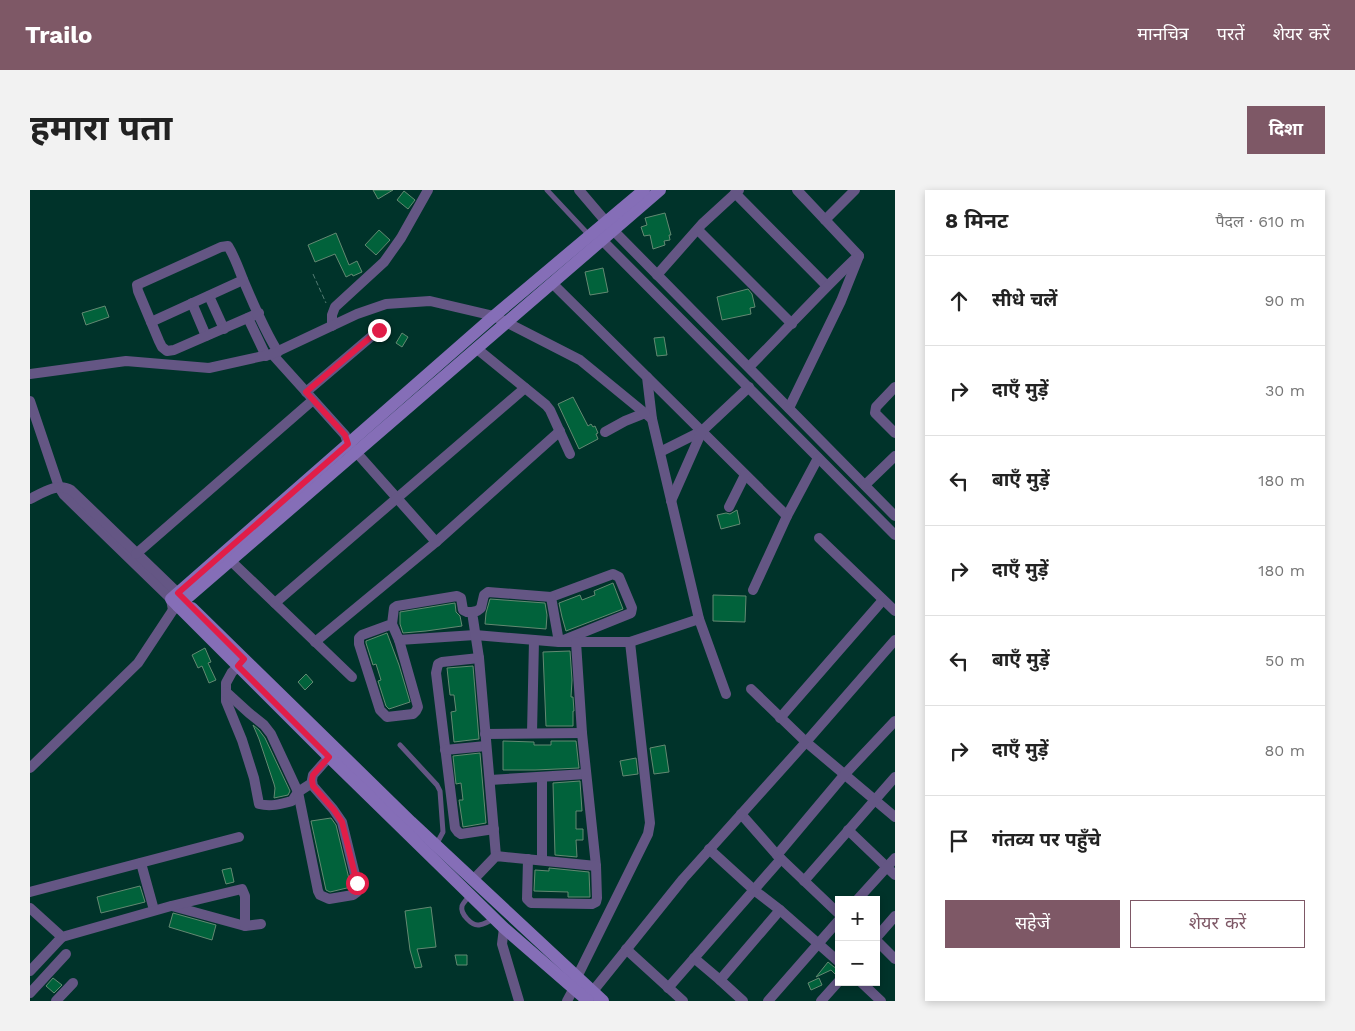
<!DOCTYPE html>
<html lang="hi">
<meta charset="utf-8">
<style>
body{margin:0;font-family:"Work Sans","Noto Sans Devanagari",sans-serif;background:#f2f2f2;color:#222}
.controls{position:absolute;right:15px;bottom:15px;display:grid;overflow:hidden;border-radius:0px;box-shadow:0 2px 8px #0003}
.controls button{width:45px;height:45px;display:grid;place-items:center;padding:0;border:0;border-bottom:1px solid #e0e0e0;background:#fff;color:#222;font:25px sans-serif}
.stop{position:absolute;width:15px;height:15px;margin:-11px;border:4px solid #e11d48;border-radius:50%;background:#fff}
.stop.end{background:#e11d48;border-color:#fff;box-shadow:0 1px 5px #0008}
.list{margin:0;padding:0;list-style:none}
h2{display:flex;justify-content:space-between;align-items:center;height:65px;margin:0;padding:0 20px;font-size:21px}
h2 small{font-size:16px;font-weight:400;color:#767676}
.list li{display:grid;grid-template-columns:32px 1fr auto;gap:15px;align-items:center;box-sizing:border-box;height:90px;padding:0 20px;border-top:1px solid #e0e0e0}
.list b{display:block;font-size:19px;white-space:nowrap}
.list em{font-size:16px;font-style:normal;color:#767676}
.actions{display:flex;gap:10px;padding:15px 20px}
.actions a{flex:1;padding:11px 0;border:1px solid #7e5866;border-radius:0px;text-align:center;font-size:18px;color:#7e5866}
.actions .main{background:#7e5866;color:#fff}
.icon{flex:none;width:28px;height:28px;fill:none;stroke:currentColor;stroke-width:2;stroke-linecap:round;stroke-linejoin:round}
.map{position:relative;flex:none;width:865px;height:811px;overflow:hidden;border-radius:0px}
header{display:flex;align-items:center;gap:30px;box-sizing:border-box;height:70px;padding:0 25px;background:#7e5866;color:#fff}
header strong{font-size:24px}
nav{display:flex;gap:28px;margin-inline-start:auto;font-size:18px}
.intro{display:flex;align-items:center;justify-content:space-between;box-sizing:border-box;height:120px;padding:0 30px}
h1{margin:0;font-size:35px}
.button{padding:12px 22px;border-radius:0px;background:#7e5866;color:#fff;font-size:18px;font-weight:700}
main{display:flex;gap:30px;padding:0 30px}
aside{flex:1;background:#fff;border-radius:0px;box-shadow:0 2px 8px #0003}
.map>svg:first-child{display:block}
</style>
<header>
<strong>Trailo</strong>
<nav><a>मानचित्र</a><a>परतें</a><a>शेयर करें</a></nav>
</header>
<div class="intro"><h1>हमारा पता</h1><a class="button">दिशा</a></div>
<main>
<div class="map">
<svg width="865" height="811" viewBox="0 0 865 811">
<rect width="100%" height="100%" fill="#00332a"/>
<g fill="#01623b" stroke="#638972">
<polygon points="343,0 363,0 348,9"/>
<polygon points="374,1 385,10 378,19 367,10"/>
<polygon points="635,23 641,45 639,45 640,50 634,51 635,55 623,59 620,45 614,46 611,37 617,35 615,28"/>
<polygon points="349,40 360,50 346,65 335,55"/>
<polygon points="306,43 319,75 327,71 332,82 323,86 322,84 316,87 305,64 285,72 278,55"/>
<polygon points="573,78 578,102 560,105 555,82"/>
<polygon points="718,99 722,104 725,117 720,118 721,124 692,130 687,107"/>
<polygon points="75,116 79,127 56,135 52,123"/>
<polygon points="372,143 378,147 372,157 366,153"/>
<polygon points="634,147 637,165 627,166 624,148"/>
<polygon points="543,207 558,236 561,234 563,237 565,236 568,243 566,244 568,249 549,259 528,214"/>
<polygon points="707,320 710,334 691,339 687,325 696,323 700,324"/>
<polygon points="583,393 593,419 536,441 532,427 529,413 550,405 552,410 565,405 564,401"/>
<polygon points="683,405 716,406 715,432 683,431"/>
<polygon points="460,409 515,413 517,425 516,439 455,434 456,423"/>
<polygon points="425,413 426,422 430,426 432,436 396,441 373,443 370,434 370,422"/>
<polygon points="357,443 369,475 380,512 359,519 356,516 348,491 351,490 346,474 343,475 336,453 336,451"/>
<polygon points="175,458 181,472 178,473 186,490 179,493 172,476 168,478 162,465"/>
<polygon points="540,461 542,490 541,507 543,507 544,521 543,521 543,536 516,536 513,462"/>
<polygon points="443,476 449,549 424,552 421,522 426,521 424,505 420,505 417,478"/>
<polygon points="276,484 283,492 275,500 268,492"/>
<polygon points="223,535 229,540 235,548 260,601 258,605 244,608 245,598 244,594 229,549"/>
<polygon points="473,551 504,552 504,555 521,555 521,551 546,551 549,578 505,580 473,580"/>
<polygon points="635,555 639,582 624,584 620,558"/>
<polygon points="450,563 456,633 433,637 429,610 433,610 431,593 426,594 423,566"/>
<polygon points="606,568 608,584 593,586 590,571"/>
<polygon points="550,591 552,621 546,621 546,639 553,639 553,650 546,650 547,667 525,665 523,593"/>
<polygon points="301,628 306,635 321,697 300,702 296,700 281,631"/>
<polygon points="201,678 204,692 196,694 192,680"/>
<polygon points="519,678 559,682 560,707 538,707 538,702 504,701 505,680 519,681"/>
<polygon points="110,696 115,712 71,723 67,707"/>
<polygon points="401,717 406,757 387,759 392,777 385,778 380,760 375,721"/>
<polygon points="143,723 186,735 182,750 139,737"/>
<polygon points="425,765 437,765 437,775 427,775"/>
<polygon points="798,772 804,777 809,779 809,784 806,785 801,780 786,787"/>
<polygon points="23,788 32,795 24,803 16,796"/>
<polygon points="789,788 792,795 781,800 778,793"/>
</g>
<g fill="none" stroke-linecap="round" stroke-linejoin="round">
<polyline stroke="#537b73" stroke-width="1" stroke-dasharray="5 2.5" stroke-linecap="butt" points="283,84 296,113"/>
<g stroke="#645684" stroke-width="5">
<polyline points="517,0 559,45"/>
<polyline points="370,555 407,595 410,601 413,642 406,655"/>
<path d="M439 706C437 709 433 713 432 716 430 724 442 736 449 735 455 734 460 731 464 728"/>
</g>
<g stroke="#645684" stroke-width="10">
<polyline points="549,0 583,40 865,326"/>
<polyline points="767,0 829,66"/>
<polyline points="705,3 797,96"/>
<polyline points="795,30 825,0"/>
<polyline points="668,40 762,134"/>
<polyline points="568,46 865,345"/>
<polyline points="627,85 672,34 709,0"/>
<polyline points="522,93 617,187 622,229 669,429 696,504"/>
<polyline points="179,106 194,139"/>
<polyline points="162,113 176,146"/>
<path d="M229 123 144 160 137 161 132 157 129 151 108 101 107 95 191 57 198 56C205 67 209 80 214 92 224 115 234 140 248 162"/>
<polyline points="218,128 236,166"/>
<polyline points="121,132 213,90"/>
<polyline points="302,136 302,125 305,117 354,72 371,48 398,0"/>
<polyline points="446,158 516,215 520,220 540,264"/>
<polyline points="242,164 315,245 318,254 326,262 406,352"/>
<path d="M719 177C755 141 789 103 826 68"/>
<polyline points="0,184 96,171 179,178 242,164 327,124 356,114 400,111 464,126 550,170 622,229"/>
<polyline points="617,187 757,326"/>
<polyline points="865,197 846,217 845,223 865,243"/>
<polyline points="276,202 349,140"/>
<polyline points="0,211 29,297 34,305 141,409 143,420"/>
<polyline points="759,218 811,111 829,66"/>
<polyline points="575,242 595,231 615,223"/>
<polyline points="630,262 672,241"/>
<polyline points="835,295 865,266"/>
<path d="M0 309C12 303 28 292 41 300L148 403"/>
<polyline points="641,311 672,241 719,197"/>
<polyline points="699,317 715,285"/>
<polyline points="789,348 865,421"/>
<polyline points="106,364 283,210"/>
<polyline points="201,371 322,487"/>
<polygon points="583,384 589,387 602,418 601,423 529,452 521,407"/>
<polyline points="723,400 757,326 788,268"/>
<polyline points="245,413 495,198"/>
<polyline points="362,434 332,445 329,448 329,454 350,520 357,527 383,524 386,521 388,517 369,450 362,434 364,418 367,416 427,406 431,408 433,420 437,422 442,422"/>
<polyline points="369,450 445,445 529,452 600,452 669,429"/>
<polyline points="285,452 406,352 530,241"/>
<polyline points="449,468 412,472 408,474 406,483 425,638 428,642 431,644 464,639"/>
<path d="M208 477 202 482 196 493V511L212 550 224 588 229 614C241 617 251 614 262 611L268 602 282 593"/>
<polyline points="721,499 776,552 865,627"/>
<polyline points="196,502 219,523 234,535 241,544 268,602 288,701 290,705 299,709 323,705 327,702 328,697 312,632 303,619 283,596 282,590 283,585 299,567"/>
<polyline points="750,528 853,410"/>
<polyline points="502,543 504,450"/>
<polyline points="455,544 552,543"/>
<polyline points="415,560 456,556"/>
<polyline points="0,578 108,473 143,420 147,417"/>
<polyline points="512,587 512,670"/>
<polyline points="460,590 556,584"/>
<polyline points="711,624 747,665 809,724"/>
<polyline points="818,640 865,685"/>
<polyline points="679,659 724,700 750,720 809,772"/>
<polyline points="747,665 815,584 865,531"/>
<polyline points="466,666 449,468 442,422 447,421 451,418 454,405 458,402 521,407"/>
<polyline points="498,669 497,709 501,713 562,714 566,712 567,708 566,676 552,543 546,452"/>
<polyline points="111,673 124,720"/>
<polyline points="443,690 466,666 566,676"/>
<polyline points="774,691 865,587"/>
<polyline points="0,702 209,647"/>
<polyline points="827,710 865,668"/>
<polyline points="142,716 215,736 231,734"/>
<polyline points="0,718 32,747 141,716 212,699 215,706 215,736"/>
<polyline points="474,738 472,754 489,811"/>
<polyline points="846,748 865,726"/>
<polyline points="846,750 865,769"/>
<polyline points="596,759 653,811"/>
<polyline points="664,768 690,790 713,811"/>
<polyline points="0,781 32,747"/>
<polyline points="547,787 618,644 620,633 600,452"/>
<polyline points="690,790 750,720"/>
<polyline points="831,792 851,811"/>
<polyline points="638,798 751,669"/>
<polyline points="0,803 36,764"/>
<polyline points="559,806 653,689 776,552 865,450"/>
<polyline points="26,811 43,793"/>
<polyline points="537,811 544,798"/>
<polyline points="738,811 809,730"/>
<polyline points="791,811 809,791"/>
</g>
<g stroke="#856eb7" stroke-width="12">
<polyline points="148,416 630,0"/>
<polyline points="162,418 381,632 573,811"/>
<polyline points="558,811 474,738 302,570 141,409 464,126 614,0"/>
</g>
</g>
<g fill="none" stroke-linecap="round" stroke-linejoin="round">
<polyline stroke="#e11d48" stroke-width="6" points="327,693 312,632 304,620 283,596 282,590 283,585 299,567 208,476 214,469 148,403 318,254 315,245 276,202 349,140"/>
</g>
</svg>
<div class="controls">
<button>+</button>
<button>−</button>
</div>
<div class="stop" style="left:327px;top:693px"></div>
<div class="stop end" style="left:349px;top:140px"></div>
</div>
<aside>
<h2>8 मिनट<small>पैदल · 610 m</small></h2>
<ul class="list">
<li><svg class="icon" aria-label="ahead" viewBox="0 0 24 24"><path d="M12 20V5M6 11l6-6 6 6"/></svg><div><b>सीधे चलें</b></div><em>90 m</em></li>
<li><svg class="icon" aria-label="right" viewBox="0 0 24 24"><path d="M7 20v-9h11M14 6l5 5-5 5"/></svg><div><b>दाएँ मुड़ें</b></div><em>30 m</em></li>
<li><svg class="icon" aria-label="left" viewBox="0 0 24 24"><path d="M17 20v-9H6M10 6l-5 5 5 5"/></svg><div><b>बाएँ मुड़ें</b></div><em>180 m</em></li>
<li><svg class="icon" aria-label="right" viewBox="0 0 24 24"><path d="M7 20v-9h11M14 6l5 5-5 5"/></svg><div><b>दाएँ मुड़ें</b></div><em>180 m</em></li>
<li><svg class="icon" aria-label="left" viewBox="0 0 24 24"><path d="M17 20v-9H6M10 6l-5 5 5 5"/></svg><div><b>बाएँ मुड़ें</b></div><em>50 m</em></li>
<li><svg class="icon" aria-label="right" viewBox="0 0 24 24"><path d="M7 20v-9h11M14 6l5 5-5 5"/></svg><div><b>दाएँ मुड़ें</b></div><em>80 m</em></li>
<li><svg class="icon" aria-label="arrive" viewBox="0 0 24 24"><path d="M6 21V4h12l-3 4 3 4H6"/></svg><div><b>गंतव्य पर पहुँचे</b></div></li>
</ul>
<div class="actions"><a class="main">सहेजें</a><a>शेयर करें</a></div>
</aside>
</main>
